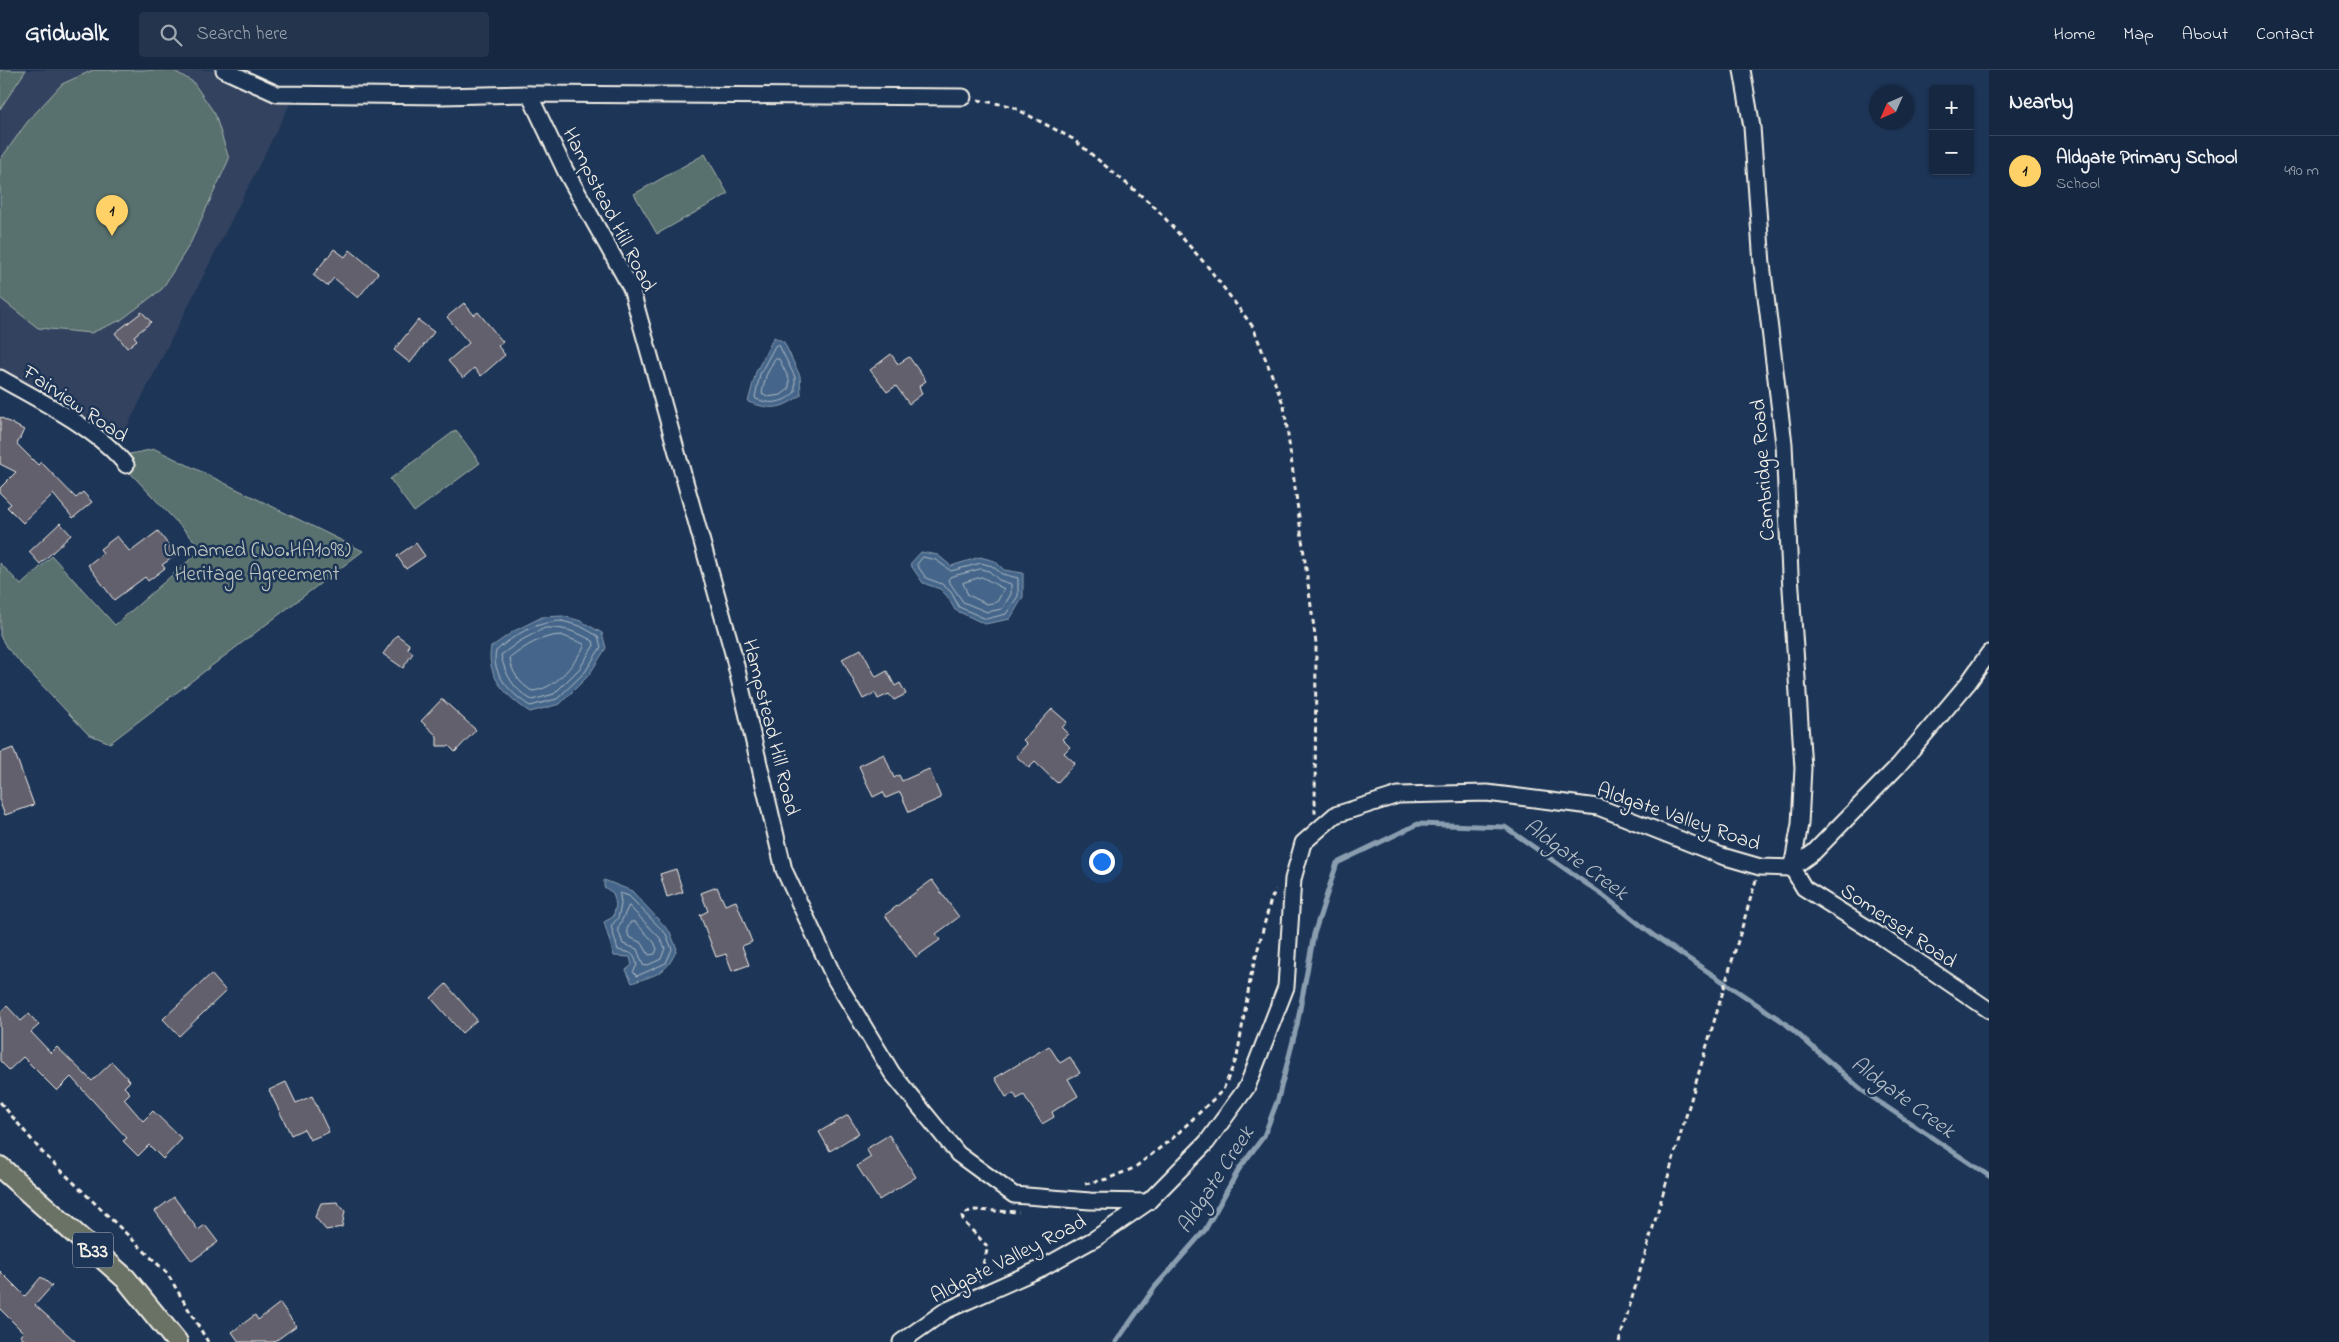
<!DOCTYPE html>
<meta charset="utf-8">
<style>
body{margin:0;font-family:"Indie Flower",sans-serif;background:#23344c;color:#f1f3f6}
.controls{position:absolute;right:15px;top:15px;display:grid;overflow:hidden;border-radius:5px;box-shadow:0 1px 4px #0004}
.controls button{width:45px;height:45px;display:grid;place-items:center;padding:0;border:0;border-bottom:1px solid #35445a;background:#162841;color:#f1f3f6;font:25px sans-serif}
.compass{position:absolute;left:1869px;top:15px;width:45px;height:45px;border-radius:50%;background:#162841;box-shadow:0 1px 4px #0004;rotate:225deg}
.you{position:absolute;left:1101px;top:791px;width:18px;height:18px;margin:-12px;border:4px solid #fff;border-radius:50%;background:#1a73e8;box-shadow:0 0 0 8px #1a73e833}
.badge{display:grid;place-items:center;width:32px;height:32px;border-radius:50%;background:#ffd166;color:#111;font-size:16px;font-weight:700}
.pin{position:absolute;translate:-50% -41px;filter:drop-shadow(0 1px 2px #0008)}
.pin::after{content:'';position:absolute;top:26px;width:18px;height:15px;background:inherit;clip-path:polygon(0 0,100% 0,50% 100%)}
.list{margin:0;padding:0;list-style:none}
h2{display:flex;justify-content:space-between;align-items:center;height:65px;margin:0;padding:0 20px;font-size:21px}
h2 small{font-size:16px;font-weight:400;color:#9ea6b1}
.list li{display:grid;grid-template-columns:32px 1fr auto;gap:15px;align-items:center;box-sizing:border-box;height:70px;padding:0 20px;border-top:1px solid #35445a}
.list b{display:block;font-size:19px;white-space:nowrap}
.list p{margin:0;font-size:16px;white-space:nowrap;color:#9ea6b1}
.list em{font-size:16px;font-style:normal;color:#9ea6b1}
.icon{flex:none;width:28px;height:28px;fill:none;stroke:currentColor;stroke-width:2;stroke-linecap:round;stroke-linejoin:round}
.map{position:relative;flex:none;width:1989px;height:1272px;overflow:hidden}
header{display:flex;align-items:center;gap:30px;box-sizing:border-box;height:70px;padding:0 25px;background:#162841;border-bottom:1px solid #35445a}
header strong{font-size:24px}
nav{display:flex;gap:28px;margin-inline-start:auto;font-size:18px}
.search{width:350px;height:45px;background:#23344c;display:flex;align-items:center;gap:12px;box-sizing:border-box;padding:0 18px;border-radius:5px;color:#9ea6b1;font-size:19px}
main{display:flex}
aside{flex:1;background:#162841}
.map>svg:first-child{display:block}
</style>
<header>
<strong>Gridwalk</strong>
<div class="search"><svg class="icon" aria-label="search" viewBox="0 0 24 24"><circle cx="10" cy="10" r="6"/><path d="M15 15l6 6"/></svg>Search here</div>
<nav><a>Home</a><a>Map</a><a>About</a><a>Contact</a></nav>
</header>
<main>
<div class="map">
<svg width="1989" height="1272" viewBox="0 0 1989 1272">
<rect width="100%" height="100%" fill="#1d3557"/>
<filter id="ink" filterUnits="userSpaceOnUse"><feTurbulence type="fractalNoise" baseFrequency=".02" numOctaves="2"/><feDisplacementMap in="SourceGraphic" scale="10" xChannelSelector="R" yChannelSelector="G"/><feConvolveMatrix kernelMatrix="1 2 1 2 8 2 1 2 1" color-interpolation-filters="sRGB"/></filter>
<g filter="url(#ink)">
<polygon fill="#32425e" points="0,0 224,0 295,24 115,381 0,308"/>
<g fill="#58716e" stroke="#a6b1ab">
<polygon points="0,0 26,0 0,39"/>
<polygon points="93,0 173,0 193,12 215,44 229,89 190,174 162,219 121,250 91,263 38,258 0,228 0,90 28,51 62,14"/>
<polygon points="705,84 728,124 657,164 634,124"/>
<polygon points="456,360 480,393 414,442 390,409"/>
<polygon points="103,374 125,385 155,379 363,481 110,673 88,664 7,578 0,566 0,493 21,515 52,486 115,555 202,479"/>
</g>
<g fill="#44668a" stroke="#8a9eb0">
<path d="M774 267 784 272 800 306 801 325C780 340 772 340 748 332L756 302Z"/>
<polygon points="921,482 938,485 951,496 980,487 995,491 1004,500 1023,503 1023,527 1010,549 985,554 955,540 947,526 940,519 923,513 910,494"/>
<path d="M563 546 581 551 602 563 606 578 589 605 560 634 530 642C508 628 485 606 491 577L514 561 542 547Z"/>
<path d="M604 810 632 821 670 862 677 879C666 905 657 904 632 913L626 900 632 895 630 887 614 886 604 852 613 847 616 835 613 823 604 817Z"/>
</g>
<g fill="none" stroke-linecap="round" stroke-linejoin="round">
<g stroke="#aeb9c2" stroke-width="1">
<path d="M779 275 795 307V322C784 333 771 335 756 329L755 327 760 304 775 276Z"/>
<polygon points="775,289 779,289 789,309 789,319 781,325 767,327 762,323 766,306"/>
<polygon points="923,487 936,490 951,501 981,493 992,496 1002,504 1018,508 1018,526 1006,544 986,549 959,537 951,522 942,514 926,508 917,495"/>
<polygon points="981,499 989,501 999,510 1011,514 1011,524 1002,539 987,542 963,532 948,510 950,507"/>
<polygon points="982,507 1004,519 997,532 987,534 968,525 963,513"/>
<path d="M562 551 580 556 598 566 601 577 585 602 557 629 530 636C513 625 490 604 496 581 515 564 536 552 562 551Z"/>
<path d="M545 558C564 557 577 562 593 571L594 575 580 598 554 624 532 630C514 620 505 605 501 585L520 571Z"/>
<path d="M561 565 584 574V577C572 596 556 619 532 621 520 614 511 602 510 588 525 576 541 566 561 565Z"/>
<path d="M620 823 629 826 666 864 672 879 666 893 637 906 633 902 637 895C634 881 629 883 618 880L611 856 618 848 621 835Z"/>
<polygon points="629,836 660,868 665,878 661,889 646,896 643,895 637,879 623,874 618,859"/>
<polygon points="631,852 635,852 654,872 657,879 655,884 649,885 642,873 629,867 627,860"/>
</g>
<polyline stroke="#8a9eb0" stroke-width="5" points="1116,1272 1155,1217 1205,1160 1239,1099 1264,1066 1278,1029 1297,955 1314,864 1337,793 1418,754 1505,757 1604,826 1653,865 1785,953 1863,1021 1989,1106"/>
</g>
<g fill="#63606e" stroke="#f4f1e8">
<polygon points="334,179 345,187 350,180 378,203 358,228 334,208 327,216 313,205"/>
<polygon points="464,233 474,245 478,242 503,272 498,276 505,285 481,306 474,298 463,308 448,291 469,273 447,247"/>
<polygon points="142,242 151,252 134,266 137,270 127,278 115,263"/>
<polygon points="418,250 434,262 410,293 394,280"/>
<polygon points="891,284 898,294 909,287 926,311 919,316 922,324 909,334 896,316 887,322 870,300"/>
<polygon points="0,347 24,360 17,374 38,395 41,392 76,428 83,422 92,432 73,448 53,424 23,453 7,437 11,434 0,423 0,418 16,402 0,394"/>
<polygon points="60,453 71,465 40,494 29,482"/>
<polygon points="158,461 176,485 162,495 165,498 148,511 145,507 114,530 88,495 103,483 100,479 117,466 130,482"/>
<polygon points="416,473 425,486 406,499 397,486"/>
<polygon points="397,565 409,574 408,579 413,583 403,598 383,584"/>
<polygon points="861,579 876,607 887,601 895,616 900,613 906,624 894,630 889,624 878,629 875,623 863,629 842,589"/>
<polygon points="442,629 476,660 455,682 449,676 437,676 437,666 421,651"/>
<polygon points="1052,639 1067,652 1062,658 1068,664 1062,669 1070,677 1064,683 1075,693 1057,713 1035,692 1029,698 1016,686 1027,674 1023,670"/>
<polygon points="13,678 34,735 5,745 0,733 0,683"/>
<polygon points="884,684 894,708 899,705 902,711 929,699 941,728 909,742 900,722 886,728 883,722 873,727 859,696"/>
<polygon points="676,799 683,822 667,827 660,804"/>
<polygon points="932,810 959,847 936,864 940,870 916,887 885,845"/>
<polygon points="717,817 725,835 736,831 752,872 742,876 749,895 732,901 726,884 716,887 700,845 708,841 701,823"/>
<polygon points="211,904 226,921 179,966 163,949"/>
<polygon points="446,914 477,950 462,963 431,928"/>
<polygon points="7,936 21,951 29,944 39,955 31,962 51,983 57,977 92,1011 112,992 130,1011 124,1017 130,1023 124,1029 143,1051 153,1041 182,1069 163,1089 149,1075 138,1086 123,1071 127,1068 71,1007 57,1021 23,987 9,1000 0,991 0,942"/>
<polygon points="1049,976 1060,993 1070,987 1080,1003 1068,1009 1078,1026 1052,1042 1054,1047 1042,1054 1024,1025 1017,1029 1014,1023 1006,1027 995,1008"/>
<polygon points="286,1012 296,1033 312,1026 329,1062 310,1070 304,1059 291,1065 269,1020"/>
<polygon points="848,1045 859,1063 830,1081 819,1062"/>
<polygon points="889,1065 916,1107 879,1130 857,1096 871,1087 866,1079"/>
<polygon points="174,1127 198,1160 205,1155 218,1172 192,1191 155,1141"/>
<polygon points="337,1132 345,1141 342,1157 326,1160 315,1147 321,1133"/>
<polygon points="0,1201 25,1226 41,1207 52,1216 35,1235 76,1272 27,1272 20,1266 23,1262 0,1239"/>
<polygon points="280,1233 296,1256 274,1272 239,1272 232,1262 255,1245 258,1250"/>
</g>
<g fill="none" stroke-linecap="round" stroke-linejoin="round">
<g stroke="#f4f1e8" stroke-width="19">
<g id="minor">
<polyline points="224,0 277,24 442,26 529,24 963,27"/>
<polyline points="1742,0 1752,57 1762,194 1784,374 1790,504 1803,698 1800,754 1792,798 1804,818 1882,867 1989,940"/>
<polyline points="529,24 565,100 631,218 733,583 784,800 835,909 892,1003 958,1084 1014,1125 1090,1131 1148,1132"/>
<path d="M0 308C40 331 98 359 126 395"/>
<polyline points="901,1272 945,1241 1042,1198 1096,1168 1148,1132 1207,1072 1247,1017 1286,917 1293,809 1303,773 1335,745 1398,725 1487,723 1598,737 1722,786 1760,797 1792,798 1814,782 1898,696 1968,613 1989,583"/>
</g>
</g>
<g stroke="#f4f1e8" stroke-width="24">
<polyline id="major" points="0,1097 126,1209 177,1272"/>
</g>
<g stroke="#f4f1e8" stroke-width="3" stroke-dasharray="5 4" stroke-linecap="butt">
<polyline points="978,30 1011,36 1073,69 1156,138 1208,197 1253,257 1284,336 1316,573 1315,744"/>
<polyline points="0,1032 42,1082 167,1203 208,1272"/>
<polyline points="1085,1114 1107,1109 1134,1098 1174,1067 1223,1020 1237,987 1251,905 1271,829 1276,820"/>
<polyline points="978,1211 988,1177 964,1152 962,1146 971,1140 1019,1142"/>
<polyline points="1619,1272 1756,810"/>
</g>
<use href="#minor" stroke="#1d3557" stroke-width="15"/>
<use href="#major" stroke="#6a7165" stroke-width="20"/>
</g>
</g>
<g text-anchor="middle" stroke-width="5" stroke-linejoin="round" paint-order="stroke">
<rect fill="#1d3557" stroke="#b4b9bc" stroke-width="1" x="73" y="1162.5" width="40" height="35" rx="4"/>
<g font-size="20" font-weight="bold" fill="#f4f1e8">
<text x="93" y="1187">B33</text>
</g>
<g font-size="21" fill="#f4f1e8" stroke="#1d3557">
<text transform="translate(610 139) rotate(63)" y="7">Hampstead Hill Road</text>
<text transform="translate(76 333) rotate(34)" y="7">Fairview Road</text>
<text transform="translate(1762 400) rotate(-94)" y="7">Cambridge Road</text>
<text transform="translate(772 657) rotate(76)" y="7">Hampstead Hill Road</text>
<text transform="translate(1679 746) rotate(19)" y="7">Aldgate Valley Road</text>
<text transform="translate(1899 855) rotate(34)" y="7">Somerset Road</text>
<text transform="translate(1008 1188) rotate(-27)" y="7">Aldgate Valley Road</text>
</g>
<g font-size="21" fill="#bdc4bd" stroke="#1d3557">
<text x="257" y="486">Unnamed (No.HA1098)<tspan x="257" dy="24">Heritage Agreement</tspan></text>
</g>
<g font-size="22" font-style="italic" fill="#b6c0c7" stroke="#1d3557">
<text transform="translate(1577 788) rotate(36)" y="8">Aldgate Creek</text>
<text transform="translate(1904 1026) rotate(36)" y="8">Aldgate Creek</text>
<text transform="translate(1214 1109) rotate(-57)" y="8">Aldgate Creek</text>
</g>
</g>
</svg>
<div class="controls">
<button>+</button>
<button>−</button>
</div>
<svg class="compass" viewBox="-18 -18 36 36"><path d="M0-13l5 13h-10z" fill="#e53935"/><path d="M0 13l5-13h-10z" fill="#9ea6b1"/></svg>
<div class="you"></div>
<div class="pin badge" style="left:112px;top:166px">1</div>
</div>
<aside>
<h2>Nearby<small></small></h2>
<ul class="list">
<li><span class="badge">1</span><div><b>Aldgate Primary School</b><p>School</p></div><em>490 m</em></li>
</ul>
</aside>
</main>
